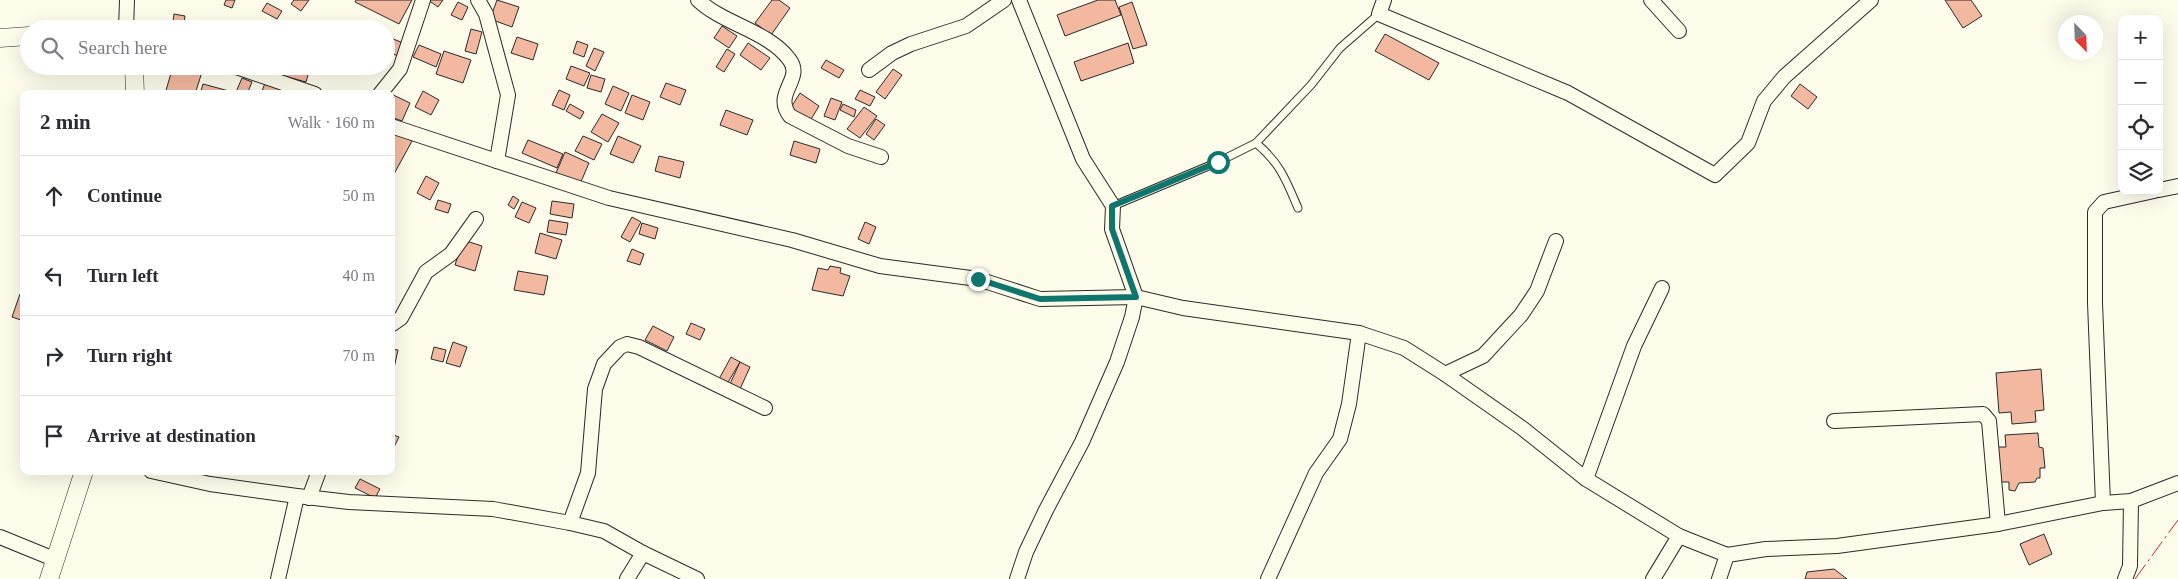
<!DOCTYPE html>
<meta charset="utf-8">
<style>
body{margin:0;font-family:Georgia,serif;background:#f7f7f7;color:#2b2b33}
.controls{position:absolute;right:15px;top:15px;display:grid;overflow:hidden;border-radius:10px;box-shadow:0 5px 20px #0002}
.controls button{width:45px;height:45px;display:grid;place-items:center;padding:0;border:0;border-bottom:1px solid #e1e1e2;background:#fff;color:#2b2b33;font:25px sans-serif}
.compass{position:absolute;left:2058px;top:15px;width:45px;height:45px;border-radius:50%;background:#fff;box-shadow:0 5px 20px #0002;rotate:157deg}
.stop{position:absolute;width:15px;height:15px;margin:-11px;border:4px solid #0f766e;border-radius:50%;background:#fff}
.stop.end{background:#0f766e;border-color:#fff;box-shadow:0 1px 5px #0008}
.list{margin:0;padding:0;list-style:none}
h2{display:flex;justify-content:space-between;align-items:center;height:65px;margin:0;padding:0 20px;font-size:21px}
h2 small{font-size:16px;font-weight:400;color:#7c7c81}
.list li{display:grid;grid-template-columns:32px 1fr auto;gap:15px;align-items:center;box-sizing:border-box;height:80px;padding:0 20px;border-top:1px solid #e1e1e2}
.list b{display:block;font-size:19px;white-space:nowrap}
.list em{font-size:16px;font-style:normal;color:#7c7c81}
.icon{flex:none;width:28px;height:28px;fill:none;stroke:currentColor;stroke-width:2;stroke-linecap:round;stroke-linejoin:round}
.map{position:relative;flex:none;width:2178px;height:579px;overflow:hidden}
.search{position:absolute;background:#fff;box-shadow:0 5px 20px #0002;left:20px;top:20px;width:375px;height:55px;display:flex;align-items:center;gap:12px;box-sizing:border-box;padding:0 18px;border-radius:28px;color:#7c7c81;font-size:19px}
.panel{position:absolute;background:#fff;box-shadow:0 5px 20px #0002;left:20px;top:90px;width:375px;height:385px;border-radius:10px}
.map>svg:first-child{display:block}
</style>
<div class="map">
<svg width="2178" height="579" viewBox="0 0 2178 579">
<rect width="100%" height="100%" fill="#fdfbea"/>
<g fill="#f2b8a0" stroke="#2b2b2b">
<polygon points="226,0 235,0 232,8 224,5"/>
<polygon points="294,0 309,0 301,11 291,4"/>
<polygon points="356,0 412,0 399,24 355,2"/>
<polygon points="428,0 443,0 438,7"/>
<polygon points="497,0 519,7 512,27 490,19"/>
<polygon points="772,0 779,0 790,8 771,35 755,23"/>
<polygon points="1098,0 1115,0 1121,15 1065,36 1057,15"/>
<polygon points="1945,0 1971,0 1982,16 1963,28"/>
<polygon points="458,2 468,7 462,20 451,15"/>
<polygon points="1132,2 1147,45 1133,49 1119,7"/>
<polygon points="267,3 282,11 277,19 262,11"/>
<polygon points="174,14 185,16 183,29 172,29"/>
<polygon points="722,26 737,36 729,48 714,38"/>
<polygon points="471,29 482,32 476,54 465,51"/>
<polygon points="1385,34 1439,63 1429,80 1375,51"/>
<polygon points="386,36 403,43 398,56 386,51"/>
<polygon points="517,37 538,44 533,60 511,53"/>
<polygon points="577,41 588,45 584,57 573,53"/>
<polygon points="748,43 770,58 761,70 740,55"/>
<polygon points="1128,43 1134,63 1081,81 1074,62"/>
<polygon points="419,45 441,54 436,67 413,57"/>
<polygon points="594,48 604,52 595,71 586,66"/>
<polygon points="727,49 735,54 724,72 716,67"/>
<polygon points="444,51 471,60 463,83 436,74"/>
<polygon points="826,60 844,70 839,78 821,68"/>
<polygon points="173,66 180,66 202,72 195,94 165,94"/>
<polygon points="284,66 310,68 306,82 281,75"/>
<polygon points="571,66 590,73 584,86 566,79"/>
<polygon points="893,69 902,75 885,99 876,92"/>
<polygon points="591,75 605,79 601,92 587,88"/>
<polygon points="242,78 252,82 247,94 236,92"/>
<polygon points="265,83 292,93 292,94 261,94"/>
<polygon points="666,83 686,90 680,105 660,97"/>
<polygon points="203,84 229,91 228,94 200,94"/>
<polygon points="1800,84 1817,97 1808,109 1791,96"/>
<polygon points="613,86 629,93 621,111 605,104"/>
<polygon points="559,90 570,95 564,110 552,105"/>
<polygon points="860,90 875,97 870,106 855,99"/>
<polygon points="423,91 439,100 431,115 415,107"/>
<polygon points="389,93 410,103 402,121 391,117 391,94"/>
<polygon points="800,93 819,106 810,121 790,109"/>
<polygon points="632,95 650,102 643,120 625,113"/>
<polygon points="831,98 842,102 835,120 824,116"/>
<polygon points="570,104 584,112 580,119 566,111"/>
<polygon points="843,104 856,110 854,117 840,110"/>
<polygon points="864,107 877,116 860,138 847,129"/>
<polygon points="726,110 753,120 747,135 720,125"/>
<polygon points="602,114 619,123 608,142 591,132"/>
<polygon points="876,119 885,125 874,140 866,134"/>
<polygon points="391,130 412,141 394,174 391,173"/>
<polygon points="583,136 602,144 594,160 575,151"/>
<polygon points="618,136 641,146 633,163 610,154"/>
<polygon points="528,140 563,154 557,168 522,153"/>
<polygon points="794,141 820,149 816,163 790,155"/>
<polygon points="565,152 589,163 580,184 556,173"/>
<polygon points="659,156 684,162 680,178 655,171"/>
<polygon points="426,176 439,183 430,200 417,193"/>
<polygon points="513,196 519,200 514,209 508,205"/>
<polygon points="438,200 451,204 448,213 435,209"/>
<polygon points="552,201 574,204 572,218 550,214"/>
<polygon points="522,202 536,208 529,223 515,217"/>
<polygon points="632,217 641,222 630,242 621,237"/>
<polygon points="549,220 568,223 566,235 547,232"/>
<polygon points="865,222 876,227 869,244 858,239"/>
<polygon points="642,223 658,228 655,239 639,234"/>
<polygon points="540,233 562,240 556,259 535,253"/>
<polygon points="463,240 482,246 475,271 455,265"/>
<polygon points="632,249 644,254 640,265 627,261"/>
<polygon points="830,266 841,268 840,273 850,276 843,296 812,290 818,268 828,270"/>
<polygon points="518,271 548,276 544,295 514,290"/>
<polygon points="20,294 24,295 24,321 12,317"/>
<polygon points="691,323 705,329 700,340 686,334"/>
<polygon points="653,326 674,337 667,351 645,340"/>
<polygon points="453,342 467,347 460,367 446,363"/>
<polygon points="434,347 446,350 443,362 431,359"/>
<polygon points="391,349 398,350 394,368 391,367"/>
<polygon points="731,357 740,362 727,384 719,379"/>
<polygon points="740,362 750,367 740,389 730,384"/>
<polygon points="2041,369 2044,410 2035,411 2036,422 2012,424 2011,412 1999,413 1996,373"/>
<polygon points="2038,433 2039,447 2043,448 2045,468 2040,468 2040,478 2037,478 2035,482 2019,483 2015,491 2009,490 2009,482 1999,482 1997,447 2006,447 2005,435"/>
<polygon points="391,434 399,437 394,447 391,446"/>
<polygon points="360,479 380,489 375,498 355,488"/>
<polygon points="2044,534 2052,554 2029,565 2020,544"/>
<polygon points="1834,569 1847,579 1805,579 1807,572"/>
</g>
<g fill="none" stroke-linecap="round" stroke-linejoin="round">
<g stroke="#2b2b2b" stroke-width="9">
<g id="service">
<path d="M1256 143C1280 163 1286 180 1298 208"/>
<polyline points="1113,206 1218,162 1256,143 1311,85 1340,48 1379,14"/>
</g>
</g>
<g stroke="#2b2b2b" stroke-width="16">
<g id="minor">
<polyline points="478,0 486,14 508,95 497,161"/>
<path d="M698 0C723 24 768 31 789 59 805 79 772 93 790 116L848 146 881 157"/>
<polyline points="1384,0 1379,14 1568,93 1715,175 1748,143 1764,101 1784,77 1871,0"/>
<polyline points="1651,0 1679,31"/>
<polyline points="126,29 127,0"/>
<polyline points="218,66 236,67 315,94"/>
<polyline points="869,70 892,53 911,44 966,26 1004,0"/>
<polyline points="380,94 400,69 423,0"/>
<polyline points="391,126 609,198 792,240 880,266 978,279 1040,299 1136,297 1183,308 1359,333 1404,348 1445,374 1522,428 1586,479 1679,536 1727,555 1766,549 1837,546 1998,524 2103,503 2131,501 2178,483"/>
<polyline points="2159,190 2178,186"/>
<polyline points="391,325 401,318 426,272 451,254 476,219"/>
<polyline points="1445,374 1483,356 1521,315 1537,291 1556,241"/>
<polyline points="1834,421 1983,414 1989,421 1998,524"/>
<polyline points="151,471 210,484 297,496 349,502 493,509 570,523 604,531 643,553 697,579"/>
<polyline points="1586,479 1634,346 1662,288"/>
<polyline points="309,498 319,471"/>
<polyline points="2103,503 2095,303 2095,212 2104,202 2154,191"/>
<polyline points="570,523 588,473 595,389 604,364 620,347 627,344 639,347 765,408"/>
<polyline points="0,537 54,559"/>
<polyline points="278,579 297,496"/>
<polyline points="627,579 643,553"/>
<polyline points="1017,579 1026,552 1046,510 1082,442 1117,362 1132,317 1136,297 1112,229 1113,206 1083,159 1019,0"/>
<polyline points="1268,579 1316,473 1340,439 1349,404 1359,333"/>
<polyline points="1653,579 1679,536"/>
<polyline points="1719,579 1727,555"/>
<polyline points="2125,579 2130,566 2131,501"/>
</g>
</g>
<g stroke="#2b2b2b" stroke-width="19">
<g id="tertiary">
<polyline points="0,38 29,36"/>
<polyline points="134,66 135,94"/>
<polyline points="49,579 84,471"/>
</g>
</g>
<use href="#service" stroke="#fdfbea" stroke-width="7"/>
<use href="#minor" stroke="#fdfbea" stroke-width="14"/>
<use href="#tertiary" stroke="#fdfbea" stroke-width="18"/>
<polyline stroke="#c62828" stroke-width="1" stroke-dasharray="18 4 2.5 4" stroke-linecap="butt" points="2135,579 2178,520"/>
</g>
<g fill="none" stroke-linecap="round" stroke-linejoin="round">
<polyline stroke="#0f766e" stroke-width="6" points="978,279 1040,299 1136,297 1112,229 1112,206 1218,162"/>
</g>
</svg>
<div class="controls">
<button>+</button>
<button>−</button>
<button><svg class="icon" aria-label="locate" viewBox="0 0 24 24"><circle cx="12" cy="12" r="6"/><path d="M12 2v4M12 18v4M2 12h4M18 12h4"/></svg></button>
<button><svg class="icon" aria-label="layers" viewBox="0 0 24 24"><path d="M12 4l9 5-9 5-9-5zM3 14l9 5 9-5"/></svg></button>
</div>
<svg class="compass" viewBox="-18 -18 36 36"><path d="M0-13l5 13h-10z" fill="#e53935"/><path d="M0 13l5-13h-10z" fill="#7c7c81"/></svg>
<div class="stop" style="left:1218px;top:162px"></div>
<div class="stop end" style="left:978px;top:279px"></div>
<div class="search"><svg class="icon" aria-label="search" viewBox="0 0 24 24"><circle cx="10" cy="10" r="6"/><path d="M15 15l6 6"/></svg>Search here</div>
<section class="panel">
<h2>2 min<small>Walk · 160 m</small></h2>
<ul class="list">
<li><svg class="icon" aria-label="ahead" viewBox="0 0 24 24"><path d="M12 20V5M6 11l6-6 6 6"/></svg><div><b>Continue</b></div><em>50 m</em></li>
<li><svg class="icon" aria-label="left" viewBox="0 0 24 24"><path d="M17 20v-9H6M10 6l-5 5 5 5"/></svg><div><b>Turn left</b></div><em>40 m</em></li>
<li><svg class="icon" aria-label="right" viewBox="0 0 24 24"><path d="M7 20v-9h11M14 6l5 5-5 5"/></svg><div><b>Turn right</b></div><em>70 m</em></li>
<li><svg class="icon" aria-label="arrive" viewBox="0 0 24 24"><path d="M6 21V4h12l-3 4 3 4H6"/></svg><div><b>Arrive at destination</b></div></li>
</ul>
</section>
</div>
